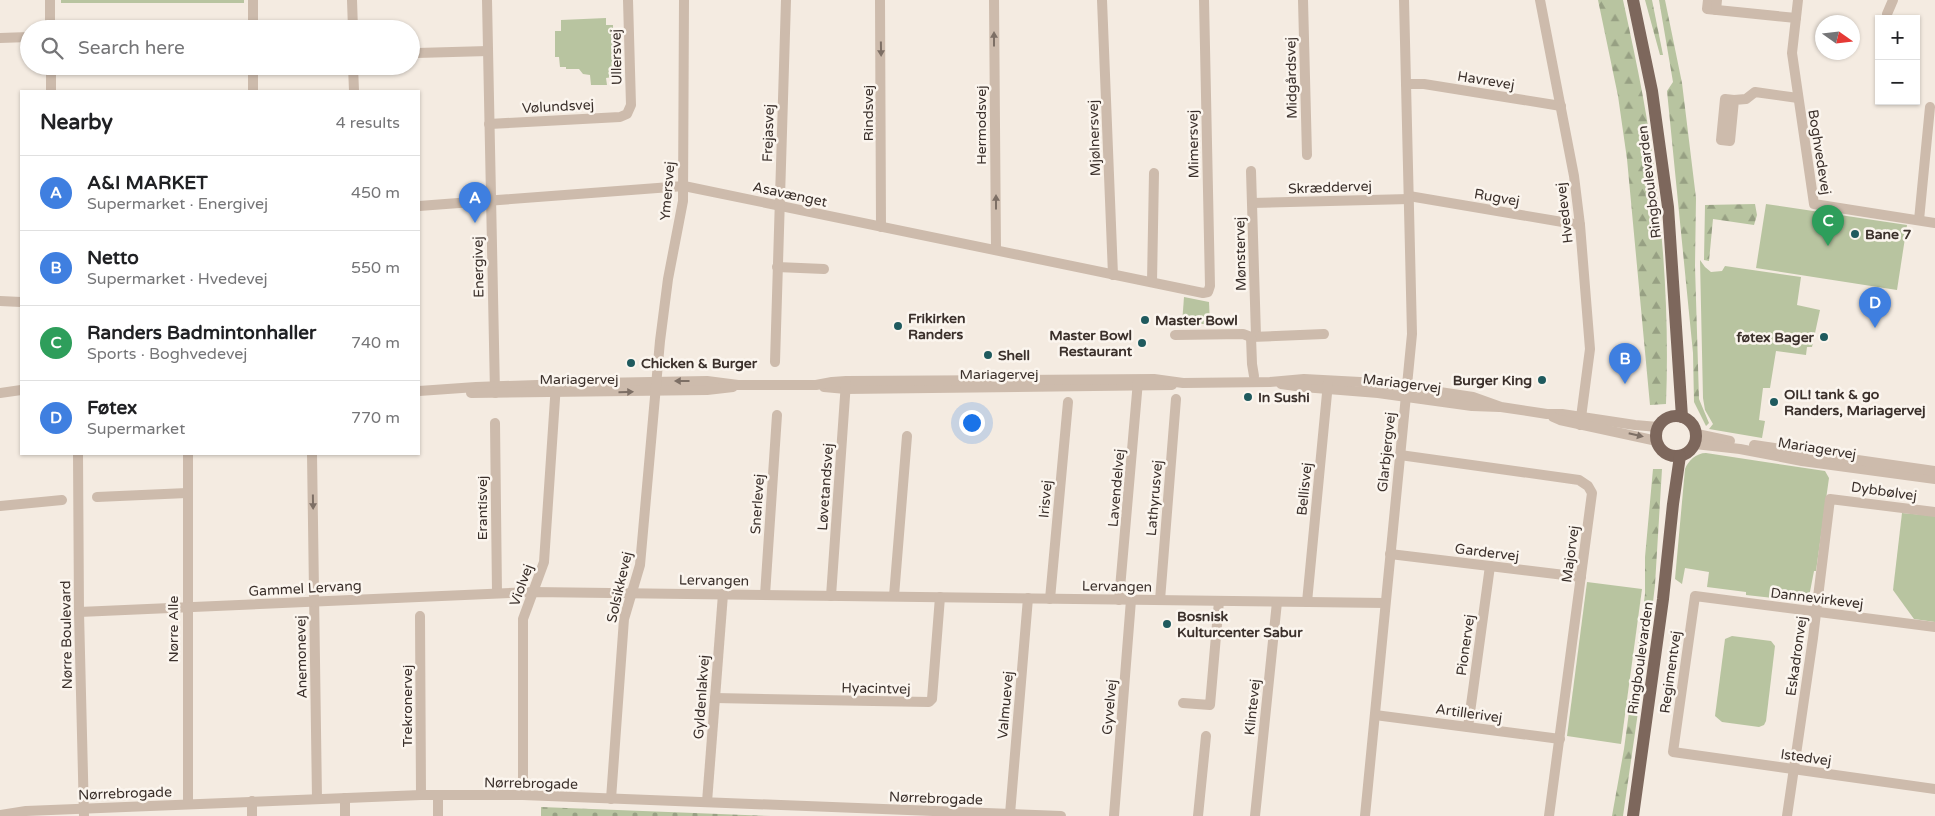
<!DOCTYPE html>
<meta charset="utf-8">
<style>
body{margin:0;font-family:"Varela Round",sans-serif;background:#f2f2f2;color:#202124}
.controls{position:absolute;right:15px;top:15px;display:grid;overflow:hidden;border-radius:0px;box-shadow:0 1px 4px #0004}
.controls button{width:45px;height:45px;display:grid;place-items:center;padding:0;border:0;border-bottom:1px solid #e0e0e0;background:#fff;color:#202124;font:25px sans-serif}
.compass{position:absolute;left:1815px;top:15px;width:45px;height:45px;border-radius:50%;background:#fff;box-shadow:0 1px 4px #0004;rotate:104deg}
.you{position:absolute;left:971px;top:422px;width:18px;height:18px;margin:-12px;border:4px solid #fff;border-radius:50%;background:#1a73e8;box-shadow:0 0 0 8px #1a73e833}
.badge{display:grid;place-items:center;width:32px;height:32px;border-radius:50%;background:#1a73e8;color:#fff;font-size:16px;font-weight:700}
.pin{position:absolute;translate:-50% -41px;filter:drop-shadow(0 1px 2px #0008)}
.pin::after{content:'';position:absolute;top:26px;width:18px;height:15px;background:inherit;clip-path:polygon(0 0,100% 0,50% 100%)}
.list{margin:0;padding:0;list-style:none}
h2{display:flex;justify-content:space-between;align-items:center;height:65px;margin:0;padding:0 20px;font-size:21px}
h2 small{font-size:16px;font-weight:400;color:#757577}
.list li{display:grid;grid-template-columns:32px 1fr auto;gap:15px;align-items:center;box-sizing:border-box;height:75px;padding:0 20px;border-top:1px solid #e0e0e0}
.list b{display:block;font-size:19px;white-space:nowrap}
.list p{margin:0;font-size:16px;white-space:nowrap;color:#757577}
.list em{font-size:16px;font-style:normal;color:#757577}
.icon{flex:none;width:28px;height:28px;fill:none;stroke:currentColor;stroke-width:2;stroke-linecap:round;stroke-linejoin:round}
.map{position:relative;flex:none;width:1935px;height:816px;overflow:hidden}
.search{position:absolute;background:#fff;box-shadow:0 1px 4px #0004;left:20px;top:20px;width:400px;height:55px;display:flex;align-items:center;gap:12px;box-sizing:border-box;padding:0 18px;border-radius:28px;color:#757577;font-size:19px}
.panel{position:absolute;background:#fff;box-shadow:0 1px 4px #0004;left:20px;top:90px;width:400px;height:365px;border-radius:0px}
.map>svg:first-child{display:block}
</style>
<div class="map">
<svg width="1935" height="816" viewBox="0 0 1935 816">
<defs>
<pattern id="forest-firs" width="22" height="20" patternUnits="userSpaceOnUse" patternTransform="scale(1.25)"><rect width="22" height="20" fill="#b8c4a0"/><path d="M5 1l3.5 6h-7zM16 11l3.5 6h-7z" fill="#97a083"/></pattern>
<pattern id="cemetery-stones" width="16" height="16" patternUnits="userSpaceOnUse" patternTransform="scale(1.25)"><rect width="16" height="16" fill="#b8c4a0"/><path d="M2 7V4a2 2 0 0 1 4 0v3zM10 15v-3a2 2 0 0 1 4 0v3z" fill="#97a083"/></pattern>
</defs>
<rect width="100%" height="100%" fill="#f4ebe1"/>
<g fill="#b8c4a0">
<rect x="61" y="0" width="183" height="3"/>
<polygon points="606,18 606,25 613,25 613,77 606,78 607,85 591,85 590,75 583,74 579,69 566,69 566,67 560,67 559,57 555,57 555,31 561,31 561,20"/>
<polygon points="1766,204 1907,225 1897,290 1756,268"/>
<polygon points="1700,260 1705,267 1711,272 1722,271 1725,266 1801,277 1797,305 1820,310 1812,347 1807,347 1806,355 1776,351 1770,388 1763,388 1759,420 1765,421 1762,438 1709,429 1713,424 1705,410 1703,398"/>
<polygon points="1184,297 1209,302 1210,324 1182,324"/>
<path d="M1706 453 1825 471 1829 478 1816 571H1814L1808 602 1746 595V592L1707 587 1709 572 1685 568 1682 584 1675 579 1685 469C1688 461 1696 453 1706 453Z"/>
<polygon points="1902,513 1935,516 1935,622 1914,619 1893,590"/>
<polygon points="1587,582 1642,589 1621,744 1567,736"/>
<polygon points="1732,636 1771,641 1775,646 1766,721 1764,725 1759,727 1722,722 1715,716 1725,639"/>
</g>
<g fill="url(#forest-firs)">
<path d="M1598 0H1623C1630 32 1637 65 1643 97 1661 197 1670 302 1666 404L1650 405 1627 159 1618 96Z"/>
<polygon points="1645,0 1652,0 1663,55 1660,55"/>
<polygon points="1659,0 1665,0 1682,83 1696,198 1695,266 1699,399 1709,423 1706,426 1694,402 1693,353 1667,91 1673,82"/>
<polygon points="1755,204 1757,215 1754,225 1713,219 1709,261 1704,260 1705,205"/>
<polygon points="1653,469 1662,469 1655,585 1649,636 1623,816 1612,816 1624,749 1645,594 1645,557"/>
</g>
<polygon fill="url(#cemetery-stones)" points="541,807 771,816 541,816"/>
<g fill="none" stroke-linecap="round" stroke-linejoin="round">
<g stroke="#cdbbac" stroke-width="10">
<polyline points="50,0 50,29"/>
<polyline points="352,0 353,29"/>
<polyline points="487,0 495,393"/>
<polyline points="880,0 881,227"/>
<polyline points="994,0 996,250"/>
<polyline points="1102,0 1113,275"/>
<polyline points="1303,0 1307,155"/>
<polyline points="1540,0 1574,176 1580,225 1590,349 1580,425"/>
<polyline points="1708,0 1707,9 1796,18"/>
<polyline points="1798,0 1792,53 1814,204 1935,223"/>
<polyline points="1716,10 1717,0"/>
<polyline points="1887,14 1893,0"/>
<polyline points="253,29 253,0"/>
<polyline points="0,38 29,37"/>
<polyline points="417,53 488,51"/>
<polyline points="51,66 51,91"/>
<polyline points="353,66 354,91"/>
<polyline points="1406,84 1424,84 1561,106"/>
<polyline points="253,91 253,66"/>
<polyline points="1734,100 1725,99 1721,140 1730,141 1734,100 1746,99 1755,92 1798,98"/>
<polyline points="489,124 620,117 627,114 631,105 628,0"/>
<polyline points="1251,171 1256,336"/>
<polyline points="1409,196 1580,225"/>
<polyline points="1252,203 1409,199"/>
<polyline points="419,206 684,186 1203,293 1208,292 1210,286 1204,0"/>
<polyline points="1919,220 1930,107"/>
<polyline points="777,267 824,269"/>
<polyline points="1152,282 1154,173"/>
<polyline points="0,301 21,302"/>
<polyline points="1175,335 1243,334 1251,337 1324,334"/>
<polyline points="1251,337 1252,364 1254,376"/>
<polyline points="775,362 786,0"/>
<polyline points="1281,384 1303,387 1378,393 1472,406 1500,407"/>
<polyline points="824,387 846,389 1172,385"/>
<polyline points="419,391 476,387 596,383 707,381 738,385 816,385 832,382 846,381 1154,379 1183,383 1270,382 1304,379 1379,383 1473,397 1501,407 1547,414 1562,414 1635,425 1658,427"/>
<polyline points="0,393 21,390"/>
<polyline points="471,393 707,390 733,387"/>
<polyline points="1553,417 1560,420 1657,441"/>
<polyline points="495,423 497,593"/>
<polyline points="1697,434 1730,441"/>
<polyline points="1695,444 1740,449 1802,461 1935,479"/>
<polyline points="1754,445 1935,471"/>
<polyline points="78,454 79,612 84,816"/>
<polyline points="188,454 188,804"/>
<polyline points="312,454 317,799"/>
<polyline points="1400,455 1579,480 1588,486 1592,493 1549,816"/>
<polyline points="97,497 187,493"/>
<polyline points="0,506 62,500"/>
<polyline points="1390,554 1581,577"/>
<polyline points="765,595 777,415"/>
<polyline points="831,596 846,382"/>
<polyline points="894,596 907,436"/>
<polyline points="1050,599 1068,402"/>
<polyline points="1119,600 1138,381"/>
<polyline points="1160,600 1176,399"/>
<polyline points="1307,602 1328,383"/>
<polyline points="79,612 533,592 1385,603"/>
<polyline points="420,616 421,795"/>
<polyline points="1935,627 1695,596 1673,752 1935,789"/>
<polyline points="715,698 929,702 932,699 940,597"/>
<polyline points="1183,703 1210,705 1219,601"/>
<polyline points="1375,715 1560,739"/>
<polyline points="1468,727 1490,566"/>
<polyline points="438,795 438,816"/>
<polyline points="523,795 523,619 544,562 556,384"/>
<polyline points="345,798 345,816"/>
<polyline points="611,799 624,619 640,565 660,341 668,279 683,201 684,0"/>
<polyline points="252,801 252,816"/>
<polyline points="707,802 723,594"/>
<polyline points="1010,814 1028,598"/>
<polyline points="0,815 26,811 421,795 523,795 1061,816"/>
<polyline points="1114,816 1131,600"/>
<polyline points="1198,816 1206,736"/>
<polyline points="1255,816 1277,602"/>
<polyline points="1365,816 1412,334 1404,0"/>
<polyline points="1787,816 1813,638 1830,499 1935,512"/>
</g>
<g stroke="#7d675c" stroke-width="12">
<polyline points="1633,0 1652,91 1668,207 1682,417"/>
<circle cx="1676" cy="436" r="20"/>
<polyline points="1633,816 1663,599 1673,504 1680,456"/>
</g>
</g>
<defs><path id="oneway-solid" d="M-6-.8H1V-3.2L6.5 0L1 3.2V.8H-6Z" transform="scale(1.25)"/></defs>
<g fill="#7d6f65">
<use href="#oneway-solid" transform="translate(994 39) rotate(-90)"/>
<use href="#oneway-solid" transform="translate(881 49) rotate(89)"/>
<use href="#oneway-solid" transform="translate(996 202) rotate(-90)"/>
<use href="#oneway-solid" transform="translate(682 381) rotate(180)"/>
<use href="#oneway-solid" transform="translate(626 392) rotate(-1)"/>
<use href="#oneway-solid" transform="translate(1636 435) rotate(13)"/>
<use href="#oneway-solid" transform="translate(313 502) rotate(89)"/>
</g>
<g fill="#1f5a5e" stroke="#fbf5ee" stroke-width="2">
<circle cx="1855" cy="234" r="5"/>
<circle cx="1145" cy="320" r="5"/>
<circle cx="898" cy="326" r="5"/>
<circle cx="1824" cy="337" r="5"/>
<circle cx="1142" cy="343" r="5"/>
<circle cx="988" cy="355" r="5"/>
<circle cx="631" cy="363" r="5"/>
<circle cx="1542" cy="380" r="5"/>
<circle cx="1248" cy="397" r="5"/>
<circle cx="1774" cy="402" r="5"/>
<circle cx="1167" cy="624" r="5"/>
</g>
<g text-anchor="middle" stroke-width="5" stroke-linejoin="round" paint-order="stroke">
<g font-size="14" fill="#3b302b" stroke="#fbf5ee">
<text transform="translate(616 57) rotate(-91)" y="5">Ullersvej</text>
<text transform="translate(1291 78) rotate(-91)" y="5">Midgårdsvej</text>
<text transform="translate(1486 80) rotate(9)" y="5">Havrevej</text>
<text transform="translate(558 106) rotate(-3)" y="5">Vølundsvej</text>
<text transform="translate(868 113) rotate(-90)" y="5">Rindsvej</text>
<text transform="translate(981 125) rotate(-90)" y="5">Hermodsvej</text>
<text transform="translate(768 133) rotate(-88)" y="5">Frejasvej</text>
<text transform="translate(1094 138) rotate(-92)" y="5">Mjølnersvej</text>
<text transform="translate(1193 144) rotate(-91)" y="5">Mimersvej</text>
<text transform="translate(1820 152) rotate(81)" y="5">Boghvedevej</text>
<text transform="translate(1649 182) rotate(-97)" y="5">Ringboulevarden</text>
<text transform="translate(1330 187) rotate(-2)" y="5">Skræddervej</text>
<text transform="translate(667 191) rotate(-85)" y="5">Ymersvej</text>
<text transform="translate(790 194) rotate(12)" y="5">Asavænget</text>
<text transform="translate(1497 197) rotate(10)" y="5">Rugvej</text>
<text transform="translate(1564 213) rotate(-97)" y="5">Hvedevej</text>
<text transform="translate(1240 254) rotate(-91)" y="5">Mønstervej</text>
<text transform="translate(478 267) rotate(-91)" y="5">Energivej</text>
<text x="999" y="379">Mariagervej</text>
<text x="579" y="384">Mariagervej</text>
<text transform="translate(1402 383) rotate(7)" y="5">Mariagervej</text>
<text transform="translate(1817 448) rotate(9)" y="5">Mariagervej</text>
<text transform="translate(1386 452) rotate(-84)" y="5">Glarbjergvej</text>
<text transform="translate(825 487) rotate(-86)" y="5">Løvetandsvej</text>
<text transform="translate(1116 488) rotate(-85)" y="5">Lavendelvej</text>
<text transform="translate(1304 489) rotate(-84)" y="5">Bellisvej</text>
<text transform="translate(1884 491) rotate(8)" y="5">Dybbølvej</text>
<text transform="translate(1154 498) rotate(-85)" y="5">Lathyrusvej</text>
<text transform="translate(1045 499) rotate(-85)" y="5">Irisvej</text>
<text transform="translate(757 504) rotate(-86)" y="5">Snerlevej</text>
<text transform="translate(482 508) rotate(-90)" y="5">Erantisvej</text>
<text transform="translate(1487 552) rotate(7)" y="5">Gardervej</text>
<text transform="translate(1570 554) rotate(-82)" y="5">Majorvej</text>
<text transform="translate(714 580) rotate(1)" y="5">Lervangen</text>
<text transform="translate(521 585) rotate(-70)" y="5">Violvej</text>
<text transform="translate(1117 586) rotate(1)" y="5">Lervangen</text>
<text transform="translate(619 587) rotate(-77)" y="5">Solsikkevej</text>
<text transform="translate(305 588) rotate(-3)" y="5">Gammel Lervang</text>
<text transform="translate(1817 598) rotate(7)" y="5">Dannevirkevej</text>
<text transform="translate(173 629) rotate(-90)" y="5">Nørre Alle</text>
<text transform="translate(66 635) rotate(-91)" y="5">Nørre Boulevard</text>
<text transform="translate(1465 645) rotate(-82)" y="5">Pionervej</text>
<text transform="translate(1796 656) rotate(-82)" y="5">Eskadronvej</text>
<text transform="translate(301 657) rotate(-91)" y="5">Anemonevej</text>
<text transform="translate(1640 658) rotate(-82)" y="5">Ringboulevarden</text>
<text transform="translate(1670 672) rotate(-82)" y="5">Regimentvej</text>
<text transform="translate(876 688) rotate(1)" y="5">Hyacintvej</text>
<text transform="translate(701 697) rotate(-86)" y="5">Gyldenlakvej</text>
<text transform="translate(1005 705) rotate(-85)" y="5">Valmuevej</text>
<text transform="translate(407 706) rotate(-90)" y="5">Trekronervej</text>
<text transform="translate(1109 707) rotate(-85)" y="5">Gyvelvej</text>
<text transform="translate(1252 707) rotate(-84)" y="5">Klintevej</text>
<text transform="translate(1469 713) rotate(8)" y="5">Artillerivej</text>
<text transform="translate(1806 757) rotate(8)" y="5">Istedvej</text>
<text transform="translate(531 783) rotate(1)" y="5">Nørrebrogade</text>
<text transform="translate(125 793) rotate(-2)" y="5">Nørrebrogade</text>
<text transform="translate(936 798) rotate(2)" y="5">Nørrebrogade</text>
</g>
<g font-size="14" font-weight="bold" fill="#3b302b" stroke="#fbf5ee" text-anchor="start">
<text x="1865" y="239">Bane 7</text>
<text x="908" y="323">Frikirken<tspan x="908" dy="16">Randers</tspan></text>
<text x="1155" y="325">Master Bowl</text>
<text x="1132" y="340" text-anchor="end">Master Bowl<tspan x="1132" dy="16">Restaurant</tspan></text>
<text x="1814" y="342" text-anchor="end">føtex Bager</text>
<text x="998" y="360">Shell</text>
<text x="641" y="368">Chicken &amp; Burger</text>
<text x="1532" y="385" text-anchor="end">Burger King</text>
<text x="1784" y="399">OIL! tank &amp; go<tspan x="1784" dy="16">Randers, Mariagervej</tspan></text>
<text x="1258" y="402">In Sushi</text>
<text x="1177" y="621">Bosnisk<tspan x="1177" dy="16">Kulturcenter Sabur</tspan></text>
</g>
</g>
</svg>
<div class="controls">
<button>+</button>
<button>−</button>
</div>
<svg class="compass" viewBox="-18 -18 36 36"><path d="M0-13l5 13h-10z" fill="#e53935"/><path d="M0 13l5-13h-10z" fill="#757577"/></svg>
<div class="you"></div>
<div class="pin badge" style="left:475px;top:223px;background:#3f7fe0">A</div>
<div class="pin badge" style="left:1625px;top:384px;background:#3f7fe0">B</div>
<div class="pin badge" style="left:1828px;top:246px;background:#2e9e5b">C</div>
<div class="pin badge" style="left:1875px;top:328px;background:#3f7fe0">D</div>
<div class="search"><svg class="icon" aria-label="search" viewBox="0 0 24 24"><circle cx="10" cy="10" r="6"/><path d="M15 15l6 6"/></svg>Search here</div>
<section class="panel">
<h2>Nearby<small>4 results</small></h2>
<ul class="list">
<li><span class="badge" style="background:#3f7fe0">A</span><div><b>A&amp;I MARKET</b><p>Supermarket · Energivej</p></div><em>450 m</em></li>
<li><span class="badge" style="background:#3f7fe0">B</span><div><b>Netto</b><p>Supermarket · Hvedevej</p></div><em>550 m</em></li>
<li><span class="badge" style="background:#2e9e5b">C</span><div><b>Randers Badmintonhaller</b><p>Sports · Boghvedevej</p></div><em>740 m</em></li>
<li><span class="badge" style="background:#3f7fe0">D</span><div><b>Føtex</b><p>Supermarket</p></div><em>770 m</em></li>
</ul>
</section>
</div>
